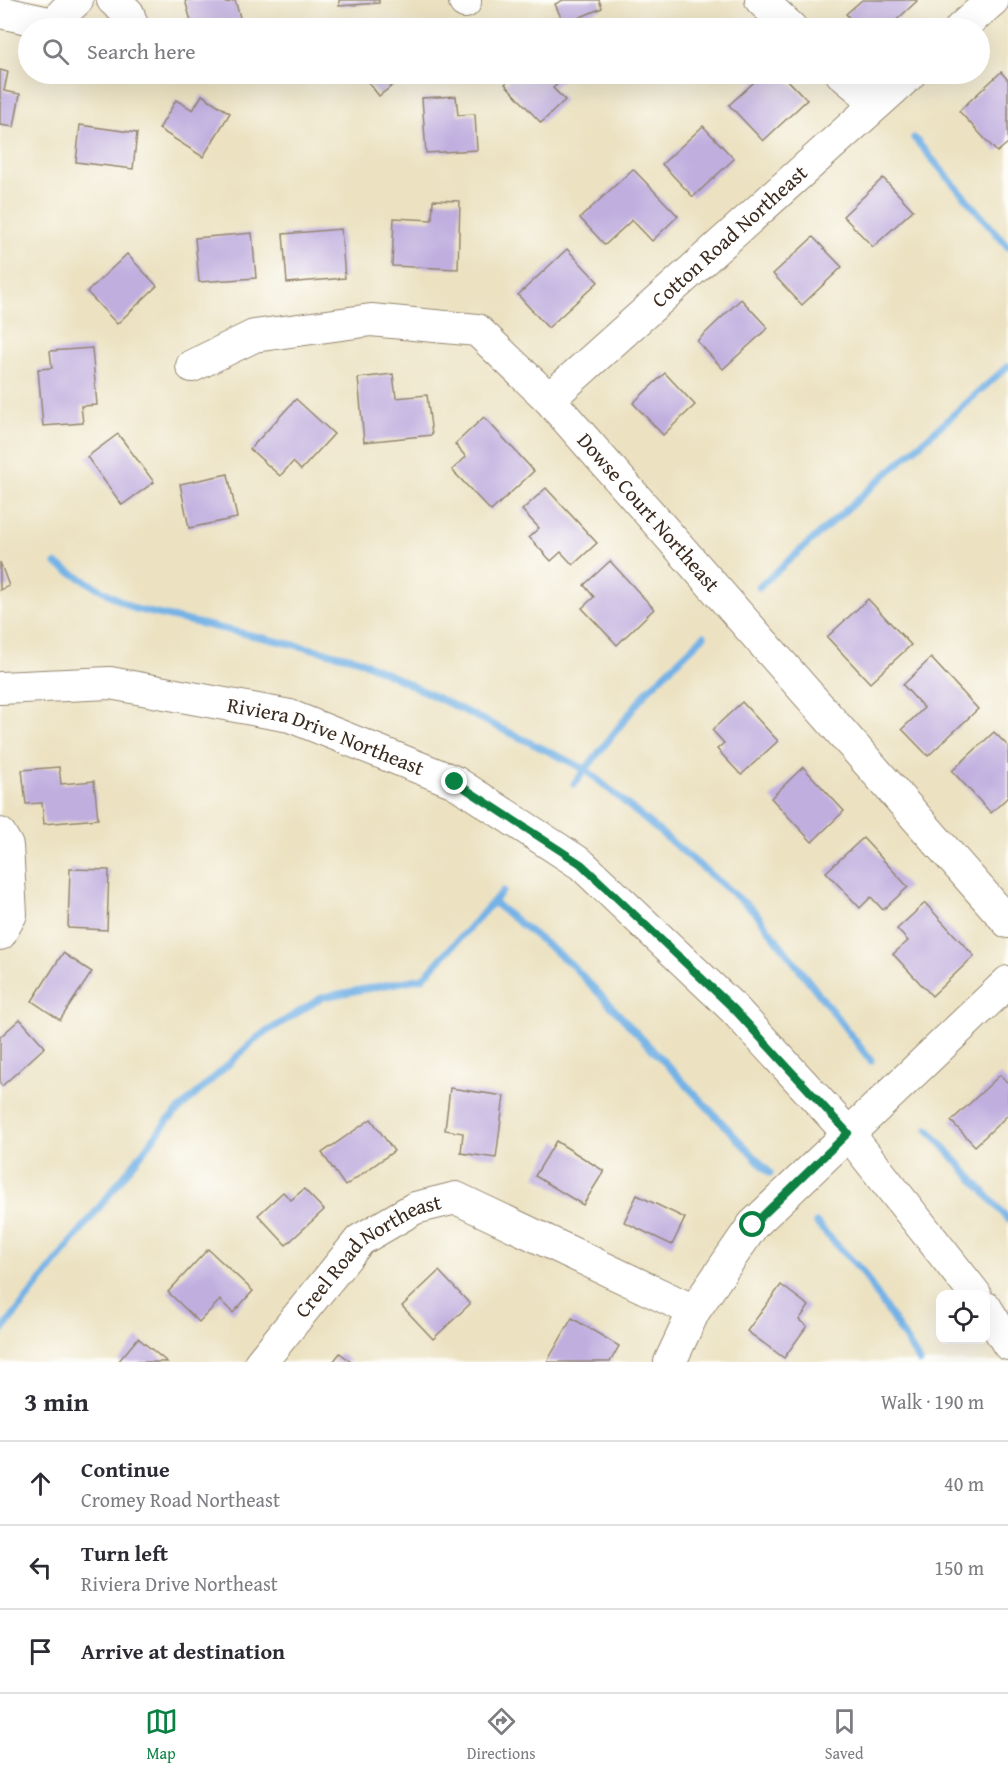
<!DOCTYPE html>
<meta charset="utf-8">
<style>
body{margin:0;font-family:"Gentium Book Plus",serif;background:#f2f2f3;color:#2b2b33}
.controls{position:absolute;right:18px;bottom:18px;display:grid;overflow:hidden;border-radius:12px;box-shadow:0 6px 24px #0002}
.controls button{width:54px;height:54px;display:grid;place-items:center;padding:0;border:0;border-bottom:2px solid #e1e1e2;background:#fff;color:#2b2b33;font:30px sans-serif}
.stop{position:absolute;width:18px;height:18px;margin:-14px;border:4px solid #0b8043;border-radius:50%;background:#fff}
.stop.end{background:#0b8043;border-color:#fff;box-shadow:0 2px 6px #0008}
.list{margin:0;padding:0;list-style:none}
h2{display:flex;justify-content:space-between;align-items:center;height:78px;margin:0;padding:0 24px;font-size:26px}
h2 small{font-size:20px;font-weight:400;color:#7c7c81}
.list li{display:grid;grid-template-columns:39px 1fr auto;gap:18px;align-items:center;box-sizing:border-box;height:84px;padding:0 24px;border-top:2px solid #e1e1e2}
.list b{display:block;font-size:22px;white-space:nowrap}
.list p{margin:0;font-size:20px;white-space:nowrap;color:#7c7c81}
.list em{font-size:20px;font-style:normal;color:#7c7c81}
.icon{flex:none;width:33px;height:33px;fill:none;stroke:currentColor;stroke-width:2;stroke-linecap:round;stroke-linejoin:round}
.map{position:relative;flex:none;width:1008px;height:1362px;overflow:hidden}
.search{position:absolute;background:#fff;box-shadow:0 6px 24px #0002;left:18px;right:18px;top:18px;height:66px;display:flex;align-items:center;gap:15px;box-sizing:border-box;padding:0 21px;border-radius:33px;color:#7c7c81;font-size:22px}
.sheet{height:330px;background:#fff}
nav{display:flex;justify-content:space-around;align-items:center;box-sizing:border-box;height:84px;border-top:2px solid #e1e1e2;background:#fff;font-size:16px;color:#7c7c81}
nav a{display:grid;justify-items:center;gap:3px}
nav .on{color:#0b8043}
.map>svg:first-child{display:block}
</style>
<div class="map">
<svg width="1008" height="1362" viewBox="0 0 1008 1362">
<rect width="100%" height="100%" fill="#fdfcf7"/>
<filter id="ink" filterUnits="userSpaceOnUse"><feTurbulence type="fractalNoise" baseFrequency=".0167" numOctaves="2"/><feDisplacementMap in="SourceGraphic" scale="12" xChannelSelector="R" yChannelSelector="G"/><feConvolveMatrix kernelMatrix="1 2 1 2 8 2 1 2 1" color-interpolation-filters="sRGB"/></filter>
<filter id="wash" filterUnits="userSpaceOnUse"><feTurbulence type="fractalNoise" baseFrequency=".008" numOctaves="4" result="noise"/><feDisplacementMap in="SourceGraphic" scale="24" xChannelSelector="R" yChannelSelector="G"/><feGaussianBlur stdDeviation="1.35" result="paint"/><feColorMatrix in="noise" values="0 0 0 0 0 0 0 0 0 0 0 0 0 0 0 0 0 1.4 0 .05"/><feComposite in="paint" operator="in"/></filter>
<g filter="url(#wash)">
<rect width="100%" height="100%" fill="#ece2c2"/>
<g fill="none" stroke-linecap="round" stroke-linejoin="round">
<g stroke="#74b2e6" stroke-width="7">
<polyline points="919,142 914,138 1008,247"/>
<polyline points="56,564 135,609 357,659 585,769 755,912 871,1061"/>
<polyline points="759,587 1008,366"/>
<polyline points="574,784 648,690 704,636"/>
<polyline points="493,902 571,964 770,1173"/>
<polyline points="928,1129 1008,1219"/>
<polyline points="816,1223 862,1271 920,1362"/>
<polyline points="0,1333 168,1120 258,1037 323,997 423,978 503,891"/>
</g>
</g>
<g id="blocks">
<g fill="#c0aedf">
<polygon points="185,0 225,0 226,3 235,0 243,28 193,28"/>
<polygon points="339,0 379,0 379,3 339,6"/>
<polygon points="563,0 599,0 602,8 564,24 555,4"/>
<polygon points="862,0 916,0 917,1 888,28 859,28 846,14"/>
<polygon points="0,70 8,72 4,91 20,94 14,127 0,125"/>
<polygon points="1001,72 1008,80 1008,143 997,152 959,111"/>
<polygon points="362,74 398,74 402,78 379,96"/>
<polygon points="516,74 569,74 553,88 565,100 541,123 505,84"/>
<polygon points="763,74 782,74 807,100 763,141 729,105"/>
<polygon points="202,95 230,113 203,157 159,129 176,100 193,110"/>
<polygon points="456,96 458,115 475,114 477,150 426,153 422,98"/>
<polygon points="80,125 137,133 133,169 76,162"/>
<polygon points="703,126 734,159 693,197 662,164"/>
<polygon points="633,169 678,216 652,241 632,220 605,245 580,218"/>
<polygon points="883,178 913,210 873,247 843,216"/>
<polygon points="433,200 460,201 458,269 392,266 394,218 432,220"/>
<polygon points="341,229 345,278 287,283 283,234"/>
<polygon points="252,233 256,278 199,282 195,238"/>
<polygon points="813,237 842,267 802,305 773,274"/>
<polygon points="567,249 598,282 548,328 518,295"/>
<polygon points="127,254 157,286 117,324 87,292"/>
<polygon points="741,299 768,328 723,369 697,341"/>
<polygon points="92,348 97,405 81,406 83,423 43,426 38,369 52,368 50,351"/>
<polygon points="665,373 695,405 663,435 633,403"/>
<polygon points="393,374 396,398 427,395 432,435 364,442 358,378"/>
<polygon points="296,399 334,434 301,470 293,462 280,476 250,449"/>
<polygon points="484,417 534,471 491,511 452,470 466,457 455,444"/>
<polygon points="118,434 154,482 122,505 87,457"/>
<polygon points="228,474 237,518 189,528 180,484"/>
<polygon points="546,488 597,543 573,565 561,552 551,561 529,537 539,528 522,510"/>
<polygon points="610,561 654,609 617,645 582,608 594,597 584,585"/>
<polygon points="0,562 9,586 0,590"/>
<polygon points="868,599 911,645 870,683 827,637"/>
<polygon points="931,658 978,709 928,756 902,729 924,708 903,685"/>
<polygon points="742,702 778,741 741,775 717,749 724,743 712,730"/>
<polygon points="994,732 1008,746 1008,797 991,813 952,771"/>
<polygon points="59,767 61,784 94,781 98,819 44,824 42,803 26,804 22,770"/>
<polygon points="803,767 844,811 812,842 771,798"/>
<polygon points="863,838 908,887 883,910 871,897 860,908 826,872"/>
<polygon points="70,869 109,870 107,930 68,928"/>
<polygon points="925,903 974,956 932,996 893,954 908,941 897,929"/>
<polygon points="63,953 92,972 60,1020 32,1001"/>
<polygon points="20,1019 45,1047 2,1086 0,1084 0,1037"/>
<polygon points="1000,1075 1008,1083 1008,1115 975,1146 951,1121"/>
<polygon points="450,1088 504,1096 496,1158 461,1153 463,1133 445,1130"/>
<polygon points="371,1119 394,1151 345,1186 322,1153"/>
<polygon points="556,1141 604,1171 583,1205 535,1176"/>
<polygon points="304,1189 324,1210 286,1245 258,1215 283,1192 291,1200"/>
<polygon points="637,1195 685,1218 672,1245 624,1222"/>
<polygon points="208,1249 253,1291 233,1313 220,1300 199,1322 168,1292"/>
<polygon points="439,1271 470,1304 433,1339 402,1306"/>
<polygon points="781,1285 809,1306 799,1320 807,1326 784,1358 747,1331"/>
<polygon points="572,1318 619,1346 610,1362 547,1362"/>
<polygon points="138,1338 167,1362 118,1362"/>
<polygon points="340,1353 351,1362 333,1362"/>
</g>
</g>
</g>
<g filter="url(#ink)">
<use href="#blocks" fill-opacity="0" stroke="#948670" stroke-width="1.5"/>
<g fill="none" stroke-linecap="round" stroke-linejoin="round">
<g stroke="#948670" stroke-width="34">
<g id="minor">
<polyline points="113,0 128,13 133,28"/>
<polyline points="465,0 465,2"/>
<polyline points="761,0 791,28"/>
<polyline points="0,12 58,25"/>
<polyline points="57,28 63,13 77,0"/>
<polyline points="961,28 993,0"/>
<polyline points="842,74 877,103"/>
<path id="s1" d="M192 366 254 336 371 320 477 330 549 399 1008 922"/>
<path id="s2" d="M549 399 910 74"/>
<path id="s3" d="M0 688 110 683 290 716 455 782 581 864 734 1009 848 1133 975 1294"/>
<polyline points="0,834 7,846 11,914 0,934"/>
<polyline points="986,1308 1008,1344"/>
<path id="s4" d="M261 1362 360 1240 415 1208 456 1198 694 1311"/>
<polyline points="670,1362 694,1311 753,1225 1008,982"/>
</g>
</g>
<use href="#minor" stroke="#fff" stroke-width="32"/>
</g>
</g>
<g fill="none" stroke-linecap="round" stroke-linejoin="round" filter="url(#ink)">
<polyline stroke="#0b8043" stroke-width="8" points="455,782 581,864 734,1009 848,1133 753,1225"/>
</g>
<g text-anchor="middle" stroke-width="5" stroke-linejoin="round" paint-order="stroke">
<g font-size="21" fill="#3b2a1e" stroke="#fdfcf7">
<text dy="7" stroke="none"><textPath href="#s2" startOffset="243">Cotton Road Northeast</textPath></text>
<text dy="7" stroke="none"><textPath href="#s1" startOffset="544">Dowse Court Northeast</textPath></text>
<text dy="7" stroke="none"><textPath href="#s3" startOffset="333">Riviera Drive Northeast</textPath></text>
<text dy="7" stroke="none"><textPath href="#s4" startOffset="154">Creel Road Northeast</textPath></text>
</g>
</g>
</svg>
<div class="controls">
<button><svg class="icon" aria-label="locate" viewBox="0 0 24 24"><circle cx="12" cy="12" r="6"/><path d="M12 2v4M12 18v4M2 12h4M18 12h4"/></svg></button>
</div>
<div class="stop" style="left:753px;top:1225px"></div>
<div class="stop end" style="left:455px;top:782px"></div>
<div class="search"><svg class="icon" aria-label="search" viewBox="0 0 24 24"><circle cx="10" cy="10" r="6"/><path d="M15 15l6 6"/></svg>Search here</div>
</div>
<section class="sheet">
<h2>3 min<small>Walk · 190 m</small></h2>
<ul class="list">
<li><svg class="icon" aria-label="ahead" viewBox="0 0 24 24"><path d="M12 20V5M6 11l6-6 6 6"/></svg><div><b>Continue</b><p>Cromey Road Northeast</p></div><em>40 m</em></li>
<li><svg class="icon" aria-label="left" viewBox="0 0 24 24"><path d="M17 20v-9H6M10 6l-5 5 5 5"/></svg><div><b>Turn left</b><p>Riviera Drive Northeast</p></div><em>150 m</em></li>
<li><svg class="icon" aria-label="arrive" viewBox="0 0 24 24"><path d="M6 21V4h12l-3 4 3 4H6"/></svg><div><b>Arrive at destination</b></div></li>
</ul>
</section>
<nav>
<a class="on"><svg class="icon" aria-label="map" viewBox="0 0 24 24"><path d="M3 6l6-2 6 2 6-2v14l-6 2-6-2-6 2zM9 4v14M15 6v14"/></svg>Map</a>
<a><svg class="icon" aria-label="directions" viewBox="0 0 24 24"><path d="M12 3l9 9-9 9-9-9zM9 14v-3h6M13 9l2 2-2 2"/></svg>Directions</a>
<a><svg class="icon" aria-label="saved" viewBox="0 0 24 24"><path d="M7 4h10v16l-5-4-5 4z"/></svg>Saved</a>
</nav>
